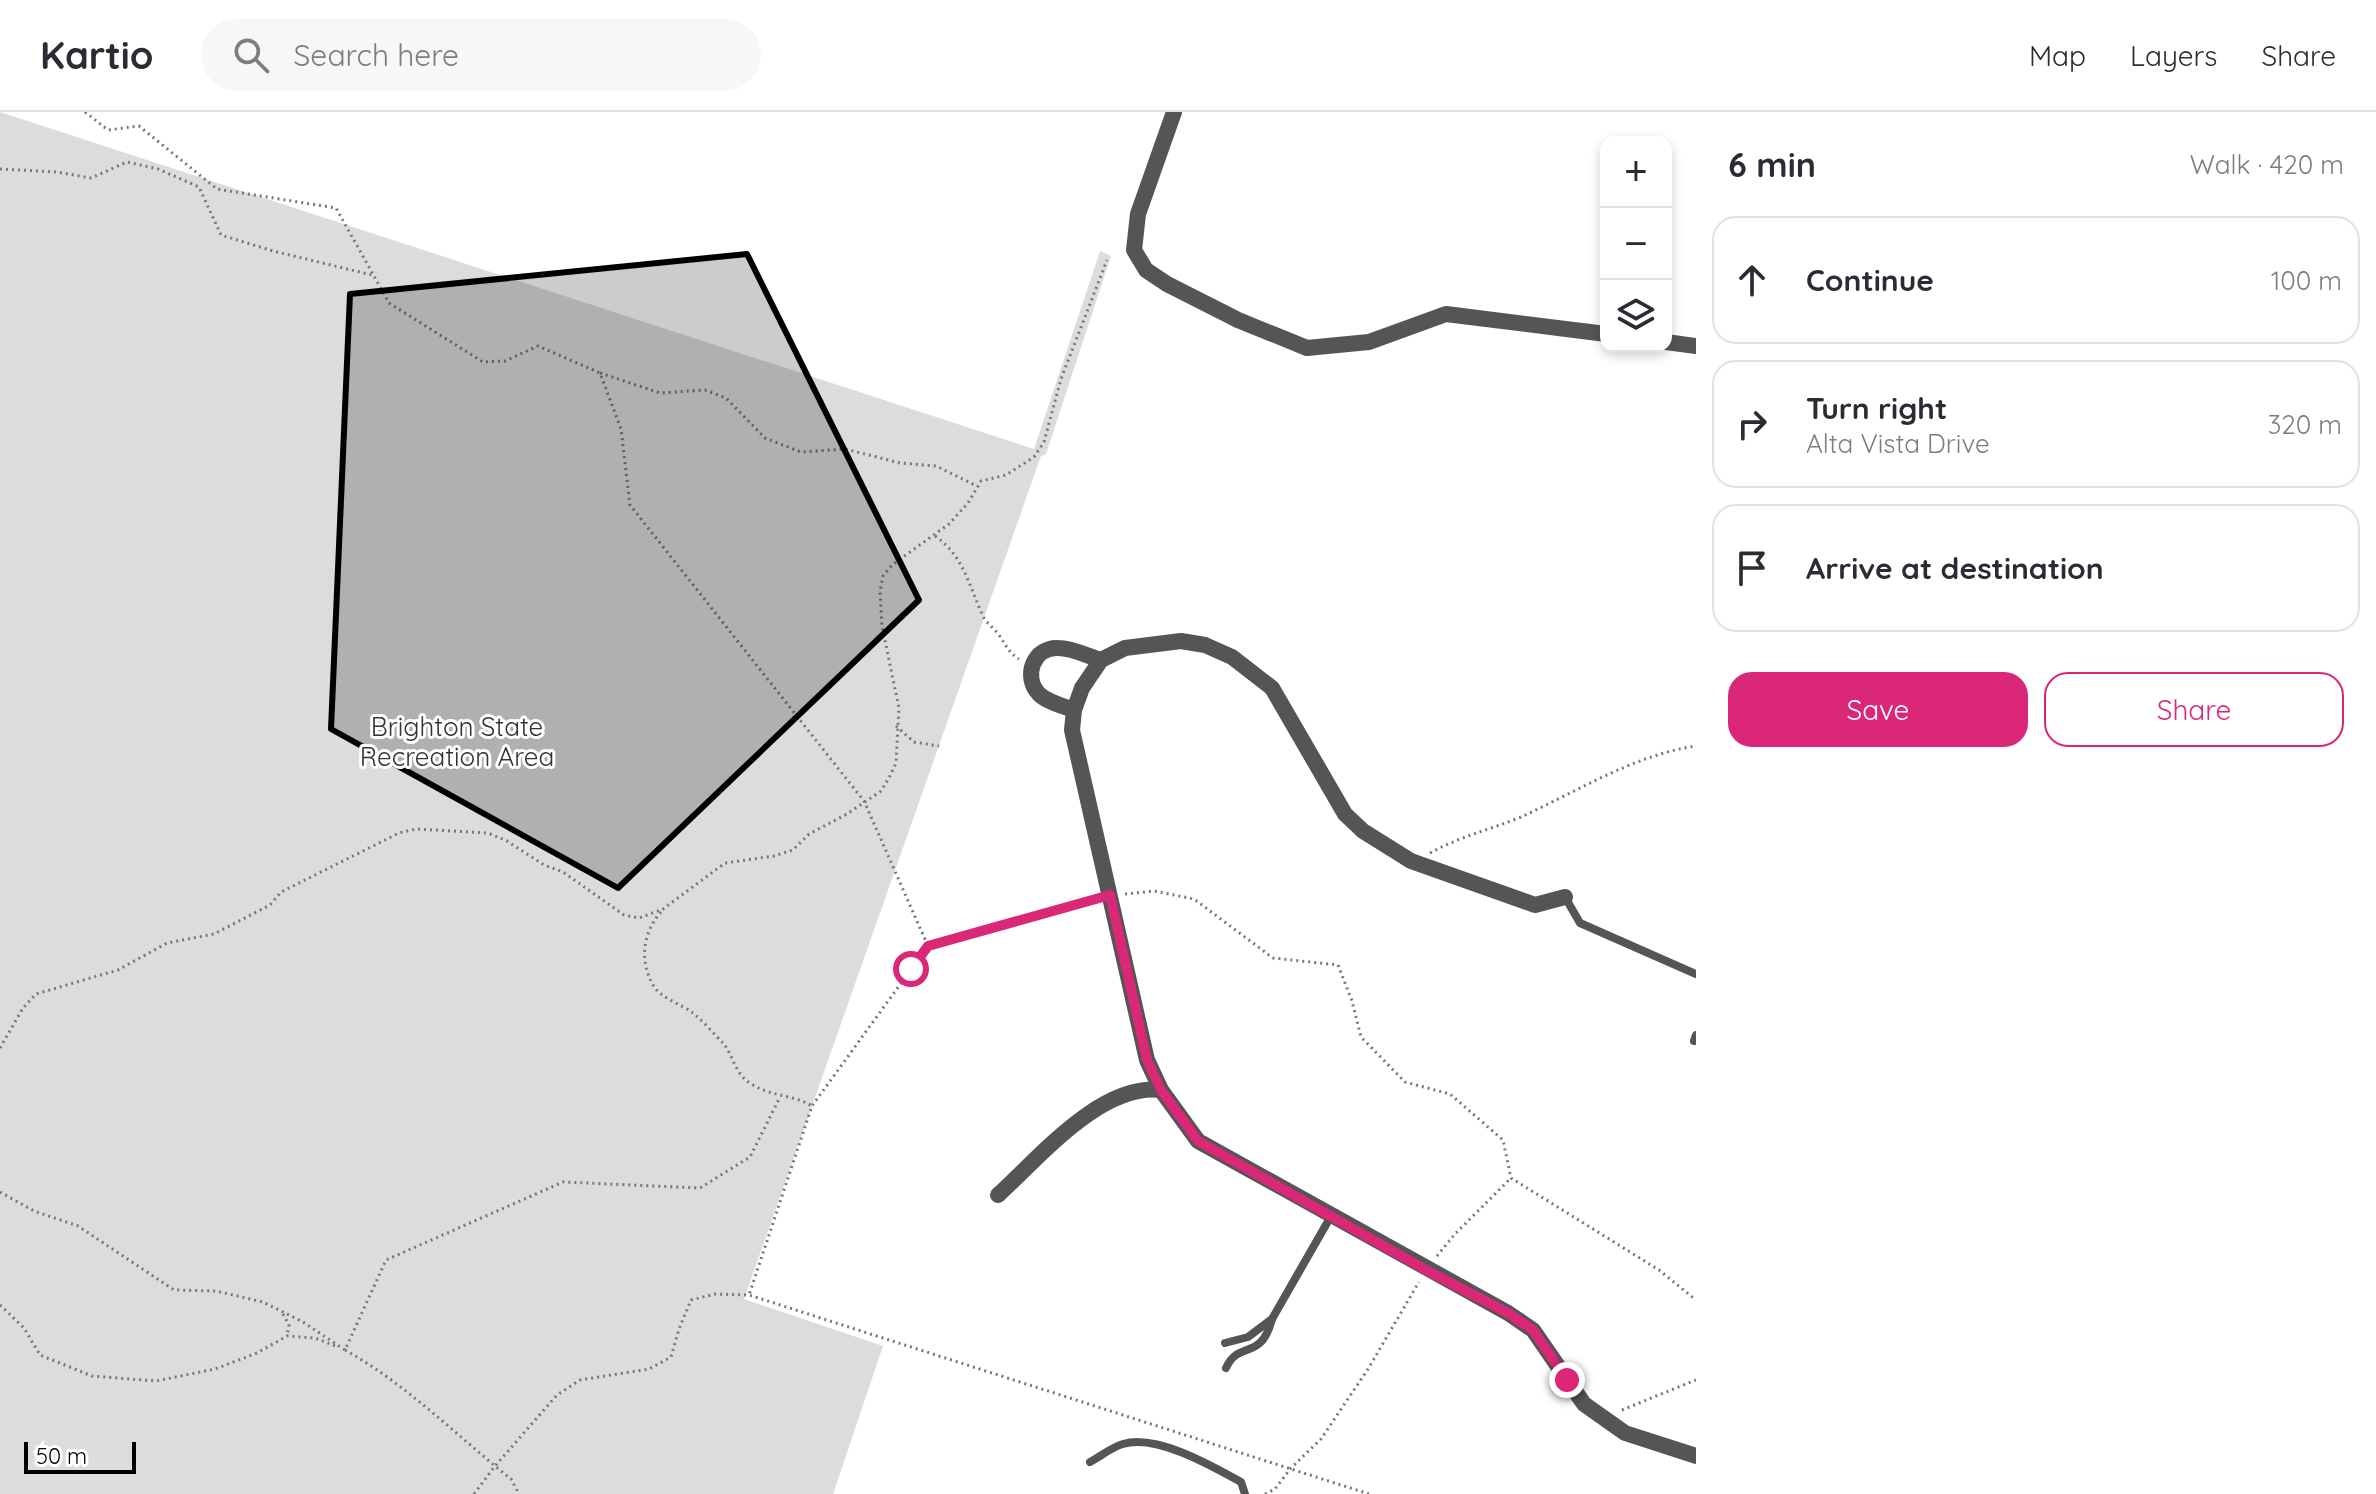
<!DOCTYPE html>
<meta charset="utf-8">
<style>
body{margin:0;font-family:Quicksand,sans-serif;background:#f7f7f7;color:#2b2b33}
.controls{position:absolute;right:24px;top:24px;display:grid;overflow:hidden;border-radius:16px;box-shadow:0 4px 12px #0003}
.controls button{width:72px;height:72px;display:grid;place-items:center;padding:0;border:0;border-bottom:2px solid #e1e1e2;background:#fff;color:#2b2b33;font:40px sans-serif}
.scale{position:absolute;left:24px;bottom:20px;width:112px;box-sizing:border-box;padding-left:8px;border:4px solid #000;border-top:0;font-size:22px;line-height:28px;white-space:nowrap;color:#000;-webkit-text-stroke:6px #fff;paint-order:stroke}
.stop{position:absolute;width:24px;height:24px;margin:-18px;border:6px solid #db2777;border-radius:50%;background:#fff}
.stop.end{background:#db2777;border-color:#fff;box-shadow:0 2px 8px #0008}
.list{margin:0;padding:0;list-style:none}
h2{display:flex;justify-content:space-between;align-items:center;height:104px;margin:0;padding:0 32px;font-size:34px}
h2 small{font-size:26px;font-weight:400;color:#7c7c81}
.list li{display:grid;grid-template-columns:52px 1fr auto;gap:24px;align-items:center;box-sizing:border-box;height:128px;margin:0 16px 16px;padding:0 16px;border:2px solid #e1e1e2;border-radius:24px}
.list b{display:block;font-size:30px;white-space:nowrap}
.list p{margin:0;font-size:26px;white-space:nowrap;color:#7c7c81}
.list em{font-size:26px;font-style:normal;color:#7c7c81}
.actions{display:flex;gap:16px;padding:24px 32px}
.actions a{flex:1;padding:18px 0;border:2px solid #db2777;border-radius:24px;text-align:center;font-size:28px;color:#db2777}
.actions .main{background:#db2777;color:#fff}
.icon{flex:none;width:44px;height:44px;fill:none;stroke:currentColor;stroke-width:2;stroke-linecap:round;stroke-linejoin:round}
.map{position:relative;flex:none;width:1696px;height:1382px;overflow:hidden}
header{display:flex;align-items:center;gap:48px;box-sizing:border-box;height:112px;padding:0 40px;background:#fff;border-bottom:2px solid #e1e1e2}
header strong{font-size:38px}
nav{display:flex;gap:44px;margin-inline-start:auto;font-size:28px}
.search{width:560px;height:72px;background:#f7f7f7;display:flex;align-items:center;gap:20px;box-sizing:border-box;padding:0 28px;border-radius:44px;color:#7c7c81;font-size:30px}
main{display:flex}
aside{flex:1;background:#fff}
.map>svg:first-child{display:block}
</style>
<header>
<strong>Kartio</strong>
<div class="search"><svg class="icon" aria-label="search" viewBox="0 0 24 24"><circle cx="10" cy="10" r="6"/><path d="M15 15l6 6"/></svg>Search here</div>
<nav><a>Map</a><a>Layers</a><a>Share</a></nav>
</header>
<main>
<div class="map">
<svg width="1696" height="1382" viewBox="0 0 1696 1382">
<rect width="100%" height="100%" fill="#fff"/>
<polygon fill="#dcdcdc" points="0,0 1034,337 1100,139 1111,144 1046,342 1041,344 744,1187 883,1234 833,1382 0,1382"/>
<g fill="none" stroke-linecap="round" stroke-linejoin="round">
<g stroke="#777" stroke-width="3" stroke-dasharray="2 4" stroke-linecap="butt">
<polyline points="85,0 108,18 139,14 217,77 336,96 389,191 483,250 505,249 538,234 600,261 621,317 630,393 864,689 928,834 812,994 749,1183"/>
<polyline points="0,57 57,60 91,66 127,50 158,57 199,75 221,123 273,139 372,163"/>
<polyline points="600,261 660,281 705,278 726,286 765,326 801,340 845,337 900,351 936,354 977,374"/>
<path d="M935 424C964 444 969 474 983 504 986 511 994 516 999 523 1006 533 1008 540 1019 547"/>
<polyline points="896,614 914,630 939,634"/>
<path d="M1430 741C1461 724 1489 718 1521 705 1578 679 1634 643 1696 634"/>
<polyline points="1125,782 1154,779 1194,787 1273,846 1338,853 1352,889 1361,925 1405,970 1450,982 1503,1028 1511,1066 1659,1158 1696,1188"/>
<path d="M661 800C643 820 639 848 653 873 660 886 681 892 693 901 701 907 715 923 723 931 733 943 735 962 750 971 770 985 792 982 812 994"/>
<polyline points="928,834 1094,788"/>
<polyline points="0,936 23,896 36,882 118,858 167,831 214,822 270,793 281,780 399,721 416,717 488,721 507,729 544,753 563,760 624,803 639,806 663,797 725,751 774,744 793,738 809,722 847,702 881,679 889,666 896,651 899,596 882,514 880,480 883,464 892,453 949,412 968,391 981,369 1006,363 1034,345 1044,330 1061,267 1107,148"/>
<polyline points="0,1080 34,1099 78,1114 174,1178 216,1179 263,1190 303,1210 345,1238 386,1148 563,1070 700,1076 750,1045 780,985"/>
<polyline points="1437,1144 1455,1122 1511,1066"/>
<polyline points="0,1193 24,1216 40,1243 92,1264 156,1269 215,1257 257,1241 287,1224 315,1226 338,1235"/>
<polyline points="283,1202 289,1213 287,1224"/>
<path d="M345 1238C406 1272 456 1323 511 1367L519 1382"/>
<polyline points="1622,1298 1696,1268"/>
<polyline points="474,1382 495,1354 557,1283 580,1268 649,1257 671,1245 679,1217 691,1188 715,1182 749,1183 1369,1382"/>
<polyline points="1265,1382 1275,1377 1291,1356 1321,1327 1368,1257 1419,1170"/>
</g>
<g stroke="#555" stroke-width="8">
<polyline points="1565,785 1580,811 1696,862"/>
<polyline points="1694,929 1696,923"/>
<polyline points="1225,1231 1248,1225 1272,1207 1331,1104"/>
<path d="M1226 1256C1238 1228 1261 1250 1272 1207"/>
<path d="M1090 1350C1101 1344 1112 1335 1123 1332 1157 1322 1212 1354 1241 1370L1245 1382"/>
</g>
<g stroke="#555" stroke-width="16">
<polyline points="1174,0 1138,102 1134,138 1146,158 1167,172 1238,208 1307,236 1369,230 1446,202 1606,222"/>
<polyline points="1666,230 1696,234"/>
<path d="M1074 598C1063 594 1047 590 1039 582 1022 564 1034 535 1058 536 1072 536 1088 544 1101 548"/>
<polyline points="1565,785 1535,793 1411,749 1363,719 1345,702 1272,576 1232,545 1205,533 1181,529 1125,536 1101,548 1082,576 1074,598 1072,618 1147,948 1161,978 1198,1029 1508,1201 1533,1218 1584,1292 1625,1321 1696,1344"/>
<path d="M998 1083C1040 1045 1101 971 1161 978"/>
</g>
</g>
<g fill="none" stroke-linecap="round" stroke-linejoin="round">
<polyline stroke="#db2777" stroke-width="10" points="911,857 928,834 1110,783 1147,948 1161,978 1198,1029 1426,1158 1508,1201 1533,1218 1567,1268"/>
</g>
<path fill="#000" fill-opacity="0.2" stroke="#000" stroke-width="6" stroke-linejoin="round" d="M747 142 919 488 618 776 331 617 350 182Z"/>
<g text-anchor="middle" stroke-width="6" stroke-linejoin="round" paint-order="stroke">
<g font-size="26" fill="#333" stroke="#fff">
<text x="457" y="624">Brighton State<tspan x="457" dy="30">Recreation Area</tspan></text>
</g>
</g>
</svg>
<div class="controls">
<button>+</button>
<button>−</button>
<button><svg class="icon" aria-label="layers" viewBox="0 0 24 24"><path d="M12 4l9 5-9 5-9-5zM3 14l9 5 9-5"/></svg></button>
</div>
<div class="scale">50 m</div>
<div class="stop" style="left:911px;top:857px"></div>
<div class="stop end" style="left:1567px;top:1268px"></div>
</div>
<aside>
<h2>6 min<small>Walk · 420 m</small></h2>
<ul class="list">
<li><svg class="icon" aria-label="ahead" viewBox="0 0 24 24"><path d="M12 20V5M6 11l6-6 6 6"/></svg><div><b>Continue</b></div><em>100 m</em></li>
<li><svg class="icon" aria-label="right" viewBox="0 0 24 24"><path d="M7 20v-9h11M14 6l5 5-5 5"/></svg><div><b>Turn right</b><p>Alta Vista Drive</p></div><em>320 m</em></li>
<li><svg class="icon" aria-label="arrive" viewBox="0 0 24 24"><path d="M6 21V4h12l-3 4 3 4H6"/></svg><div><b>Arrive at destination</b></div></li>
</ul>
<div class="actions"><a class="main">Save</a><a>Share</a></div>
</aside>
</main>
